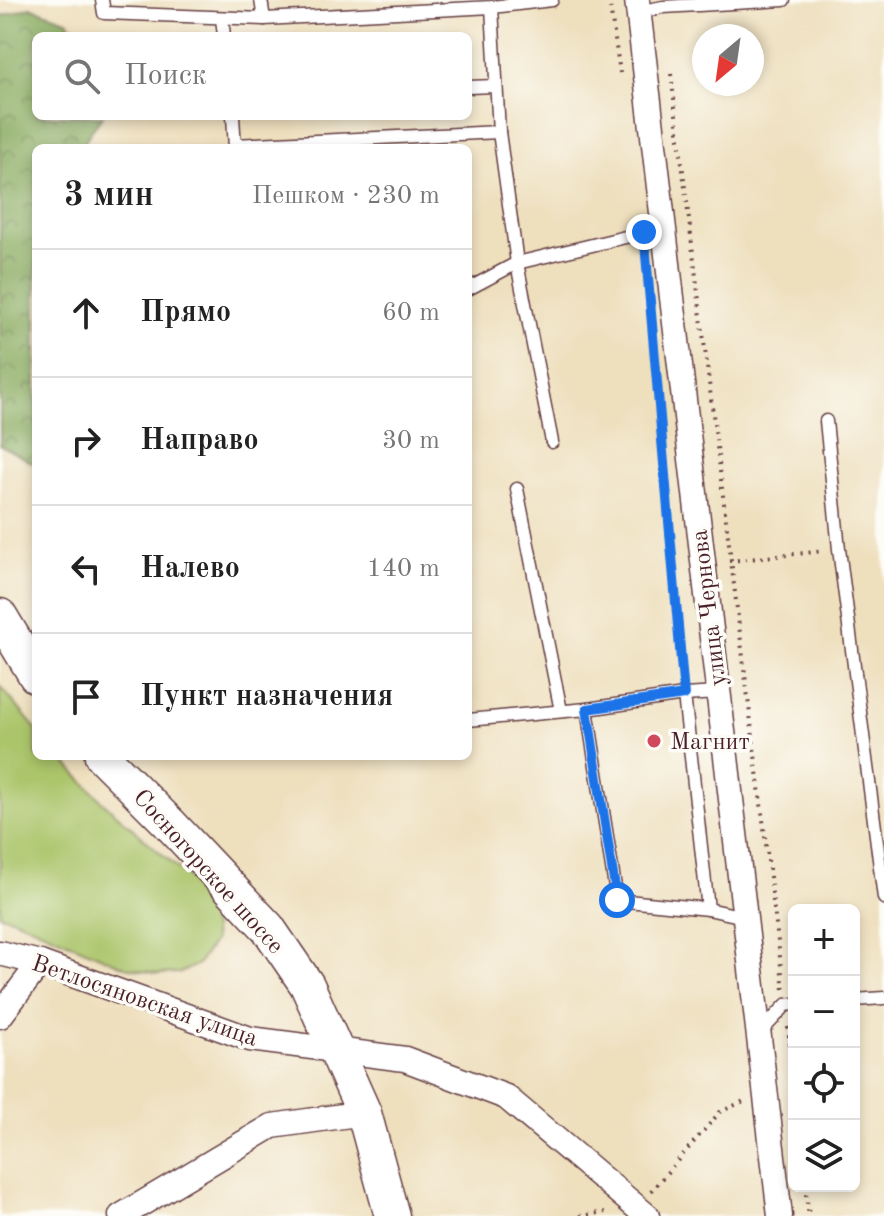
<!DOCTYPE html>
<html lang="ru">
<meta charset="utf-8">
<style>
body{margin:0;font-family:"Old Standard TT",serif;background:#f2f2f2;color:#222}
.controls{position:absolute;right:24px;bottom:24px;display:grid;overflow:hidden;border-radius:12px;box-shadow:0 4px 12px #0003}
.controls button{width:72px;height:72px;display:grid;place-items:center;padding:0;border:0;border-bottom:2px solid #e0e0e0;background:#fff;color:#222;font:40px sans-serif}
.compass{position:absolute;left:692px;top:24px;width:72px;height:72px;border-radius:50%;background:#fff;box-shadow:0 4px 12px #0003;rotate:209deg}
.stop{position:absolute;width:24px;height:24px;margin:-18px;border:6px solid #1a73e8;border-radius:50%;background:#fff}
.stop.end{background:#1a73e8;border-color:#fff;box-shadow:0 2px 8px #0008}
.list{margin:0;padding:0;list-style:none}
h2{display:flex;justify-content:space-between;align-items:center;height:104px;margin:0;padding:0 32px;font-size:34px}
h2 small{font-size:26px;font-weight:400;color:#767676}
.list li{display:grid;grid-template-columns:52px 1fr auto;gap:24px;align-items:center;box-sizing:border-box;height:128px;padding:0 32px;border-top:2px solid #e0e0e0}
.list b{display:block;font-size:30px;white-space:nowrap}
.list em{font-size:26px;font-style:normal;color:#767676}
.icon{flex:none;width:44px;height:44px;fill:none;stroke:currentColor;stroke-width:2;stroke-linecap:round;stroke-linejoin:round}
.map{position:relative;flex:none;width:884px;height:1216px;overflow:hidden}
.search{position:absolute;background:#fff;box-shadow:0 4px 12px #0003;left:32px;top:32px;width:440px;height:88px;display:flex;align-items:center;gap:20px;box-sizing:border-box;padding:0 28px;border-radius:12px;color:#767676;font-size:30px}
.panel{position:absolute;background:#fff;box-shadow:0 4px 12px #0003;left:32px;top:144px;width:440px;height:616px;border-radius:12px}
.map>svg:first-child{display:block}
</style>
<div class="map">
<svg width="884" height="1216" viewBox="0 0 884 1216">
<defs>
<pattern id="forest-crowns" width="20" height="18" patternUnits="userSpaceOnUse" patternTransform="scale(2)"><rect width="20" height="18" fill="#88aa5f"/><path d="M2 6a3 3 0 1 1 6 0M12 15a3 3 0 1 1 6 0" fill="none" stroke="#718a4f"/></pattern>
</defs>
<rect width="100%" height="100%" fill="#fdfcf7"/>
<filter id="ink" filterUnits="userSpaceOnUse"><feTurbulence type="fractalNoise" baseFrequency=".0125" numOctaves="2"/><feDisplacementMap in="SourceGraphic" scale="16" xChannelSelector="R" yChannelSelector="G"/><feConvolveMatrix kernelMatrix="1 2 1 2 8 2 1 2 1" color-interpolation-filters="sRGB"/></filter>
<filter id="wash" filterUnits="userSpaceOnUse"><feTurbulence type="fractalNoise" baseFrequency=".006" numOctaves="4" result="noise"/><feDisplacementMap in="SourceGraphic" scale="32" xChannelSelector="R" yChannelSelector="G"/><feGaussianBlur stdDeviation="1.8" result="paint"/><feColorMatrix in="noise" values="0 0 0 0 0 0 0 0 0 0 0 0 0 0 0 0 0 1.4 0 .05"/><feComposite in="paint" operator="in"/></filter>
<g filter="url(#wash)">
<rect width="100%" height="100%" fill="#eedfbd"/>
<polygon fill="#abc56b" stroke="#7a724b" stroke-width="2" points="0,686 36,729 36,756 59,756 107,806 189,878 211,912 214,941 198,964 180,973 159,974 125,967 12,918 0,915"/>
<polygon fill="url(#forest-crowns)" stroke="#696445" stroke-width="2" points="30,7 67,20 80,36 36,36 36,116 103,116 89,134 82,148 36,148 36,465 0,445 0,17"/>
</g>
<g filter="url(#ink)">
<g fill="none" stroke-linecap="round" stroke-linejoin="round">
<g stroke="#633c41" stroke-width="15">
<g id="service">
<polyline points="102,0 104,13 264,19 492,7 552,0"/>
<polyline points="261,0 264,19"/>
<polyline points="492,7 499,132 517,263 552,442"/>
<polyline points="638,12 663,7 784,0"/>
<polyline points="222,18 224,36"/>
<polyline points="468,87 496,86"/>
<polyline points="233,116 235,148"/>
<polyline points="235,145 499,132"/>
<polyline points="468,289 517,263 663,228"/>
<polyline points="826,421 839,549 884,898"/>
<polyline points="517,489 561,711"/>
<polyline points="684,695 708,909"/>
<polyline points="587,709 617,900 708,909 744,917"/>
<polyline points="468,720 587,709 684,695 718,693"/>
<polyline points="854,1000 884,998"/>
<polyline points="760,1033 786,1005 794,1004"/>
</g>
</g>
<g stroke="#633c41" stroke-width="27">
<g id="minor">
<polyline points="637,0 780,1216"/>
<polyline points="0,953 40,963 250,1039 405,1059 506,1097 647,1216"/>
<polyline points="0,1016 40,963"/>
<polyline points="121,1216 272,1126 364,1113"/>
</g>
</g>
<g stroke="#633c41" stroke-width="37">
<g id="secondary">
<polyline points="0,616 36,676"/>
<polyline points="102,756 169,823 268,928 307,985 364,1113 392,1216"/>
</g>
</g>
<g stroke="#633c41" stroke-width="4" stroke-dasharray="2 6" stroke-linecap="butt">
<polyline points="609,0 620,73"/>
<polyline points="671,74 784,990"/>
<polyline points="659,407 683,677"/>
<polyline points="729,561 824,551"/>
<polyline points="788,1027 794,1082"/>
<polyline points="805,1186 809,1216"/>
<polyline points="651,1191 720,1112 744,1101"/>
<polyline points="580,1216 605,1212"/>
</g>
<use href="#service" stroke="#fff" stroke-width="12"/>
<use href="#minor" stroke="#fff" stroke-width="24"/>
<use href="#secondary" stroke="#fff" stroke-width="34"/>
</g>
</g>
<g fill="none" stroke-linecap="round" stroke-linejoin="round" filter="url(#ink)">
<polyline stroke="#1a73e8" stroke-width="10" points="617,900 587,709 684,695 644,232"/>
</g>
<circle fill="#d1495b" stroke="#fdfcf7" stroke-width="3" cx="654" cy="741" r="8"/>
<g text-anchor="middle" stroke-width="7" stroke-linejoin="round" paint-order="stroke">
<g font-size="24" fill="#4a1f2b" stroke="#fdfcf7">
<text transform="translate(708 608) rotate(-97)" y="8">улица Чернова</text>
<text transform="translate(209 871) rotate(48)" y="8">Сосногорское шоссе</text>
<text transform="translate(145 1000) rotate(19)" y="8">Ветлосяновская улица</text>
</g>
<g font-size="24" fill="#4a1f2b" stroke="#fdfcf7" text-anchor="start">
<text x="670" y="749">Магнит</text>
</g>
</g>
</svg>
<div class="controls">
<button>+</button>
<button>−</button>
<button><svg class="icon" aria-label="locate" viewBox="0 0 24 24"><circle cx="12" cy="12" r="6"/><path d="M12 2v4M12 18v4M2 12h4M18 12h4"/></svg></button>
<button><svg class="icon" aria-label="layers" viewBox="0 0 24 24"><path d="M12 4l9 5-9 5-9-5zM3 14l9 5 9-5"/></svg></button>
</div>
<svg class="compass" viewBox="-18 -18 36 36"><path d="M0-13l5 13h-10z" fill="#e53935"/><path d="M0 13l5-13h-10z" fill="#767676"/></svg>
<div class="stop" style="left:617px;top:900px"></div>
<div class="stop end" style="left:644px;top:232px"></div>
<div class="search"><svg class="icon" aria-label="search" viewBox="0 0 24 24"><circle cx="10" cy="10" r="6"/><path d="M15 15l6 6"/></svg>Поиск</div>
<section class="panel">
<h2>3 мин<small>Пешком · 230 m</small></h2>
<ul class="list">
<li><svg class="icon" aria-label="ahead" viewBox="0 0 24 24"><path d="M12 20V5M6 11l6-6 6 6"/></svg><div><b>Прямо</b></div><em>60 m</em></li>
<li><svg class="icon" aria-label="right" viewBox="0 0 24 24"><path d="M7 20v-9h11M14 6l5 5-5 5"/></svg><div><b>Направо</b></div><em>30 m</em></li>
<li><svg class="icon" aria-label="left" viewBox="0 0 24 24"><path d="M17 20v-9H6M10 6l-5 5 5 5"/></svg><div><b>Налево</b></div><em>140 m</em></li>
<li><svg class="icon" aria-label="arrive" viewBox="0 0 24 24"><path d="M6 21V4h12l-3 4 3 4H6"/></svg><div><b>Пункт назначения</b></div></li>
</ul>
</section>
</div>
